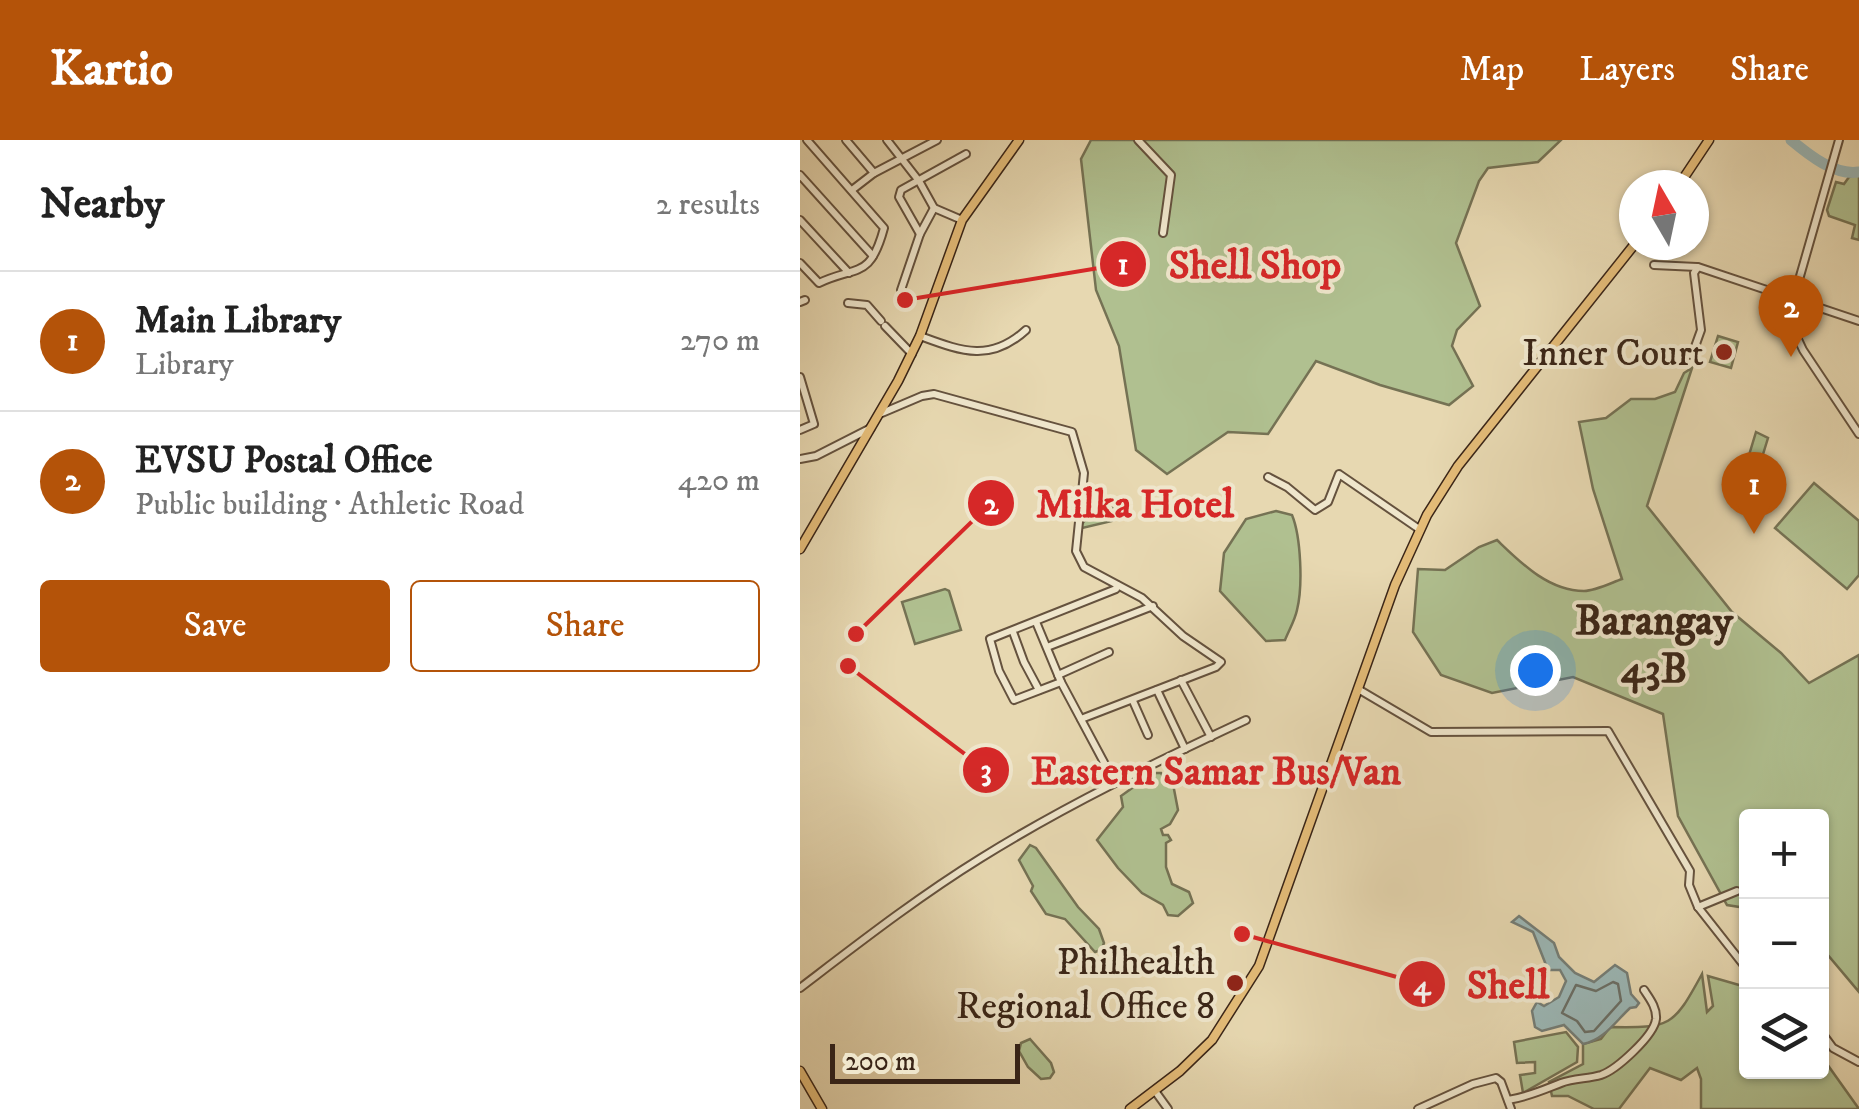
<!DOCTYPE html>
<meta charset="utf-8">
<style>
body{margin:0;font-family:"IM FELL DW Pica",serif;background:#f2f2f2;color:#222}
.controls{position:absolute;right:30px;bottom:30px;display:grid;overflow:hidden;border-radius:10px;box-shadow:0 2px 8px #0004}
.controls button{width:90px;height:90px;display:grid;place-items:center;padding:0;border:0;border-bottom:2px solid #e0e0e0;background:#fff;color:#222;font:50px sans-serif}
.compass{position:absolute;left:819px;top:30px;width:90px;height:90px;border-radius:50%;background:#fff;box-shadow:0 2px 8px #0004;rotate:351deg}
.scale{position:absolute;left:30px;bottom:25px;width:190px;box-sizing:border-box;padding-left:10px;border:5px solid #3a2517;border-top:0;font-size:28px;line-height:35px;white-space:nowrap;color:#3a2517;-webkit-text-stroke:8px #efe6cc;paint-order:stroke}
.you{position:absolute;left:735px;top:530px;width:35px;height:35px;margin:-25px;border:8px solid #fff;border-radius:50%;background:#1a73e8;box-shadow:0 0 0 15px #1a73e833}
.badge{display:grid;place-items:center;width:65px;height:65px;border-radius:50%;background:#b45309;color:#fff;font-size:32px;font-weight:700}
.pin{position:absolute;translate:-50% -82px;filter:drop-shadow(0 2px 5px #0008)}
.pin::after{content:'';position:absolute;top:52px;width:35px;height:30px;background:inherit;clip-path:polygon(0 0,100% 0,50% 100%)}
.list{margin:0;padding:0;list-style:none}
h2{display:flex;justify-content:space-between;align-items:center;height:130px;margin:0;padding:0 40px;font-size:42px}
h2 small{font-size:32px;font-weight:400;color:#767676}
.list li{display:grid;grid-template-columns:65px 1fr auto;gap:30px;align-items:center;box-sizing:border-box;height:140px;padding:0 40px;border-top:2px solid #e0e0e0}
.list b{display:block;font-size:38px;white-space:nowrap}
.list p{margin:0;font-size:32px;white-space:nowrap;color:#767676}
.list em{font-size:32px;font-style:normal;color:#767676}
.actions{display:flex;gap:20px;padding:30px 40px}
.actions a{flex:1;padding:22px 0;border:2px solid #b45309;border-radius:10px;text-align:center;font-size:35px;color:#b45309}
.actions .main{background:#b45309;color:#fff}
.icon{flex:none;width:55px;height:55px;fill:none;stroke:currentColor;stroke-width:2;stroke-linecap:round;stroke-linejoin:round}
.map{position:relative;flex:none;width:1059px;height:969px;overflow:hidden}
header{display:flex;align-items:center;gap:60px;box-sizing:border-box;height:140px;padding:0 50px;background:#b45309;color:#fff}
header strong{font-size:48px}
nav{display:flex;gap:55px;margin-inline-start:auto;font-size:35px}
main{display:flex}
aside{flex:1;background:#fff}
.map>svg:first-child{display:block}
</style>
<header>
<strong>Kartio</strong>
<nav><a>Map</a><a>Layers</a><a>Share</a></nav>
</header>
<main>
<aside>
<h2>Nearby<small>2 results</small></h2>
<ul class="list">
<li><span class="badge">1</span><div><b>Main Library</b><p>Library</p></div><em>270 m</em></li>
<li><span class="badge">2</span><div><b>EVSU Postal Office</b><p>Public building · Athletic Road</p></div><em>420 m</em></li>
</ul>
<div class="actions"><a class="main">Save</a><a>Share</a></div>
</aside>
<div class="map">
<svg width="1059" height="969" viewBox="0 0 1059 969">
<rect width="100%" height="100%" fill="#e7d8b1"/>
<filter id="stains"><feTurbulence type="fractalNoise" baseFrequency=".002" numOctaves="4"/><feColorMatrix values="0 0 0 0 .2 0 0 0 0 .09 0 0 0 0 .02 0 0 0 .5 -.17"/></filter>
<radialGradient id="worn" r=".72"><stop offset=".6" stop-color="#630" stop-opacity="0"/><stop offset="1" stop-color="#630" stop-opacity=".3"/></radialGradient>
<g fill="#b0c090" stroke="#757254" stroke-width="2.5">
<polygon points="291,0 761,0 738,22 688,28 679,41 656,103 680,166 657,190 652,206 673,246 649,265 580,245 516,221 468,294 428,292 367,334 336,310 319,206 296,150 281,19"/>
<polygon points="1059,34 1059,100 1052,98 1055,85 1029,76 1027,70 1036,42 1044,44 1049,37"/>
<polygon points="918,196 938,202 931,228 910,222"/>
<path d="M892 228 847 366 932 472 981 513 1009 543 1059 515V852L1022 808V676H946V768L927 765 878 676 863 574 773 537 692 553 641 535 613 492 618 429 645 430 679 407 697 400C720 422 748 451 784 451 795 451 811 443 822 439L793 349 779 282 806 278 831 259H855L875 252 884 233Z"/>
<polygon points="956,292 968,298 960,324 946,325"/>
<polygon points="1014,343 1059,381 1059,435 1047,449 975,388"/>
<polygon points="309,367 319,370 312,381 278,389 290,374"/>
<path d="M476 371 492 375C501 397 503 446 497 470 495 480 489 490 485 500L466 501 420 451 424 413 446 379Z"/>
<polygon points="145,449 149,451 161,490 115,504 102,462"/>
<polygon points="356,633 361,633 367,644 373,644 378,670 370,684 361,689 363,695 368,695 371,700 366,703 366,727 372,744 389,752 393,763 378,776 368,775 363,765 342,753 318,728 297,700 323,667 321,656 342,641 347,647 352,644 350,637"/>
<polygon points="230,705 236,708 278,767 299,789 304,803 301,810 295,812 265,779 246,774 231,751 233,746 219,720"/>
<path d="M902 834 907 872 913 866 908 836 946 847V932H1022V917L1059 969H901V939L897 928 881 940 850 928 819 969H794L768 956H752L749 942 783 924V904L801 899 810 887C871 888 873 887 902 834Z"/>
<polygon points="766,892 778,907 777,922 723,953 720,935 735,933 735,922 717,923 714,902"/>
<polygon points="230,899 251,923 254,932 250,938 241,939 228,927 219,911 221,903"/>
</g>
<path fill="#9bb7b6" stroke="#747d76" stroke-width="2.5" d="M719 776 754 803 759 817 775 833 794 842 815 825 827 833 831 854 839 863 836 867 830 868C815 882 804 900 783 904L764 885 742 891 735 887 732 871 737 862 744 866 759 857 766 841 760 830H748L733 792 712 782Z"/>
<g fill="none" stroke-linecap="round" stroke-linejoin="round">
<polygon stroke="#6a6e66" stroke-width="2.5" points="813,842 818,844 821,861 794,891 785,892 777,881 762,873 776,845 796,851"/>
<path stroke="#9bb7b6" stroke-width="11" d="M991 0C1009 15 1035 36 1059 32"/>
<g stroke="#65523e" stroke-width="10">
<g id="minor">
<polyline points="46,0 74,33"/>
<polyline points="87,0 119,41 134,68 162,80"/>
<polyline points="338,0 371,35 363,93"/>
<polyline points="1039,0 988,178 1003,210 1059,294"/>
<polyline points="0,35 73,116"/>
<polyline points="52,50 74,33 137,0"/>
<polyline points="0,80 49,133"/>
<polyline points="120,94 99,57 101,50 166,14"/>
<path d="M0 123 19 143C57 125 70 140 84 88L7 0"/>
<polyline points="854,125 897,127"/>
<polyline points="101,150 120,94 134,68"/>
<polyline points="0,162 5,160"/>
<polyline points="48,163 67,165 81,181"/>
<polyline points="85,186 112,214"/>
<path d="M120 196C161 211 190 223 226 190"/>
<polyline points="865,221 880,214 892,215 901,190 894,133 898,127 1059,181"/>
<polyline points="0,237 14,284 0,290"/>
<polyline points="82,273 122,256 134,254 272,292 284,333 276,411 284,427 342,458 383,496 421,522 416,527 281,579"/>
<polyline points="0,319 16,316 71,288"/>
<polyline points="468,337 487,347 515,370 528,362 539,334 619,389"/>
<polyline points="236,482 261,542 315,643"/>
<polyline points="213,492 224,522 239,550"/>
<polyline points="247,507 353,466"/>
<polyline points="258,535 309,512"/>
<polyline points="381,540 411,597"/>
<polyline points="261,542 214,560 199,531 190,499 316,449 317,445"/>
<polyline points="558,549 631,592 808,591 890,731 889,745 898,767 946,828"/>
<polyline points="357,550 385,609"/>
<polyline points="333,561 348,595"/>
<polyline points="898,767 937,751"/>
<path d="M0 848C59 803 118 757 181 718 266 665 356 622 446 580"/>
<polyline points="1022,893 1033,908 1059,922"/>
<polyline points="355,951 368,969"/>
<path d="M708 960C728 957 743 950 761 943 774 938 788 939 801 935 816 930 854 896 856 879 857 868 850 859 844 850"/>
<polyline points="618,969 673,944 696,938 701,942 711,969"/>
</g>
</g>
<g stroke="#3a2517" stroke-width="11">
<g id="major">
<polyline points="879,45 909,0"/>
<polyline points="0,409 98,241 120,196 162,80 219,0"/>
<polyline points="0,931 22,969"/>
<polyline points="330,969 380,931 412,900 459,826 595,445 627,375 658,326 834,105"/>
</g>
</g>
<use href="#minor" stroke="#efe6cc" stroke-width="6"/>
<use href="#major" stroke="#e4bc78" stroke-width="8"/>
</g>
<g fill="#8f2418" stroke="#efe6cc" stroke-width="4">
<circle cx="924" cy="212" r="10"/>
<circle cx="435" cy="843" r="10"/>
</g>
<g text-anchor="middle" stroke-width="8" stroke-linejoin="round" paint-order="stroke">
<g font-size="38" fill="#3a2517" stroke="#efe6cc" text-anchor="end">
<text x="904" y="225">Inner Court</text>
<text x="415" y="834">Philhealth<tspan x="415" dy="44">Regional Office 8</tspan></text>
</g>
<g font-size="42" font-weight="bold" fill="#3a2517" stroke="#efe6cc">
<text x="854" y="494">Barangay<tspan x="854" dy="48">43B</tspan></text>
</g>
</g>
<path fill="none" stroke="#d62828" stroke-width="4" d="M105 160L323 124M56 494L191 363M48 526L186 630M442 794L622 844"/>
<g fill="#d62828" stroke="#efe6cc" stroke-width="4">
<circle cx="105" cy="160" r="10"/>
<circle cx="56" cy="494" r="10"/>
<circle cx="48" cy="526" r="10"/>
<circle cx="442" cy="794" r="10"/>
<circle cx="323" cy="124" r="25"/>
<circle cx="191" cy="363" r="25"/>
<circle cx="186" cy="630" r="25"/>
<circle cx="622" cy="844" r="25"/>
</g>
<g font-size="30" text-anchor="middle" font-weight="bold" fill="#fff">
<text x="323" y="134">1</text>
<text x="191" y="374">2</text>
<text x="186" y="640">3</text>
<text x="622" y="855">4</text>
</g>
<g font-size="40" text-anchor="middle" font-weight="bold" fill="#d62828" stroke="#efe6cc" stroke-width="8" stroke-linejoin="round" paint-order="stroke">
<text x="455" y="138">Shell Shop</text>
<text x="335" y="377">Milka Hotel</text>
<text x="416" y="644">Eastern Samar Bus/Van</text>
<text x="708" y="858">Shell</text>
</g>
<rect width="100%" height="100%" filter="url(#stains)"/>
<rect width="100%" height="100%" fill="url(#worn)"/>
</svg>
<div class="controls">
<button>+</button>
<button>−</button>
<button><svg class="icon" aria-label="layers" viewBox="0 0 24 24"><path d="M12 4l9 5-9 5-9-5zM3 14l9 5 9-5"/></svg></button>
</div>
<svg class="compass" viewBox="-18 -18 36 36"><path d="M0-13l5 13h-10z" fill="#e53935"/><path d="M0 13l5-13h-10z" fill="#767676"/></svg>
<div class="scale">200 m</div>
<div class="you"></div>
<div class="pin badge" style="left:954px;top:394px">1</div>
<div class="pin badge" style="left:991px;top:217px">2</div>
</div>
</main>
